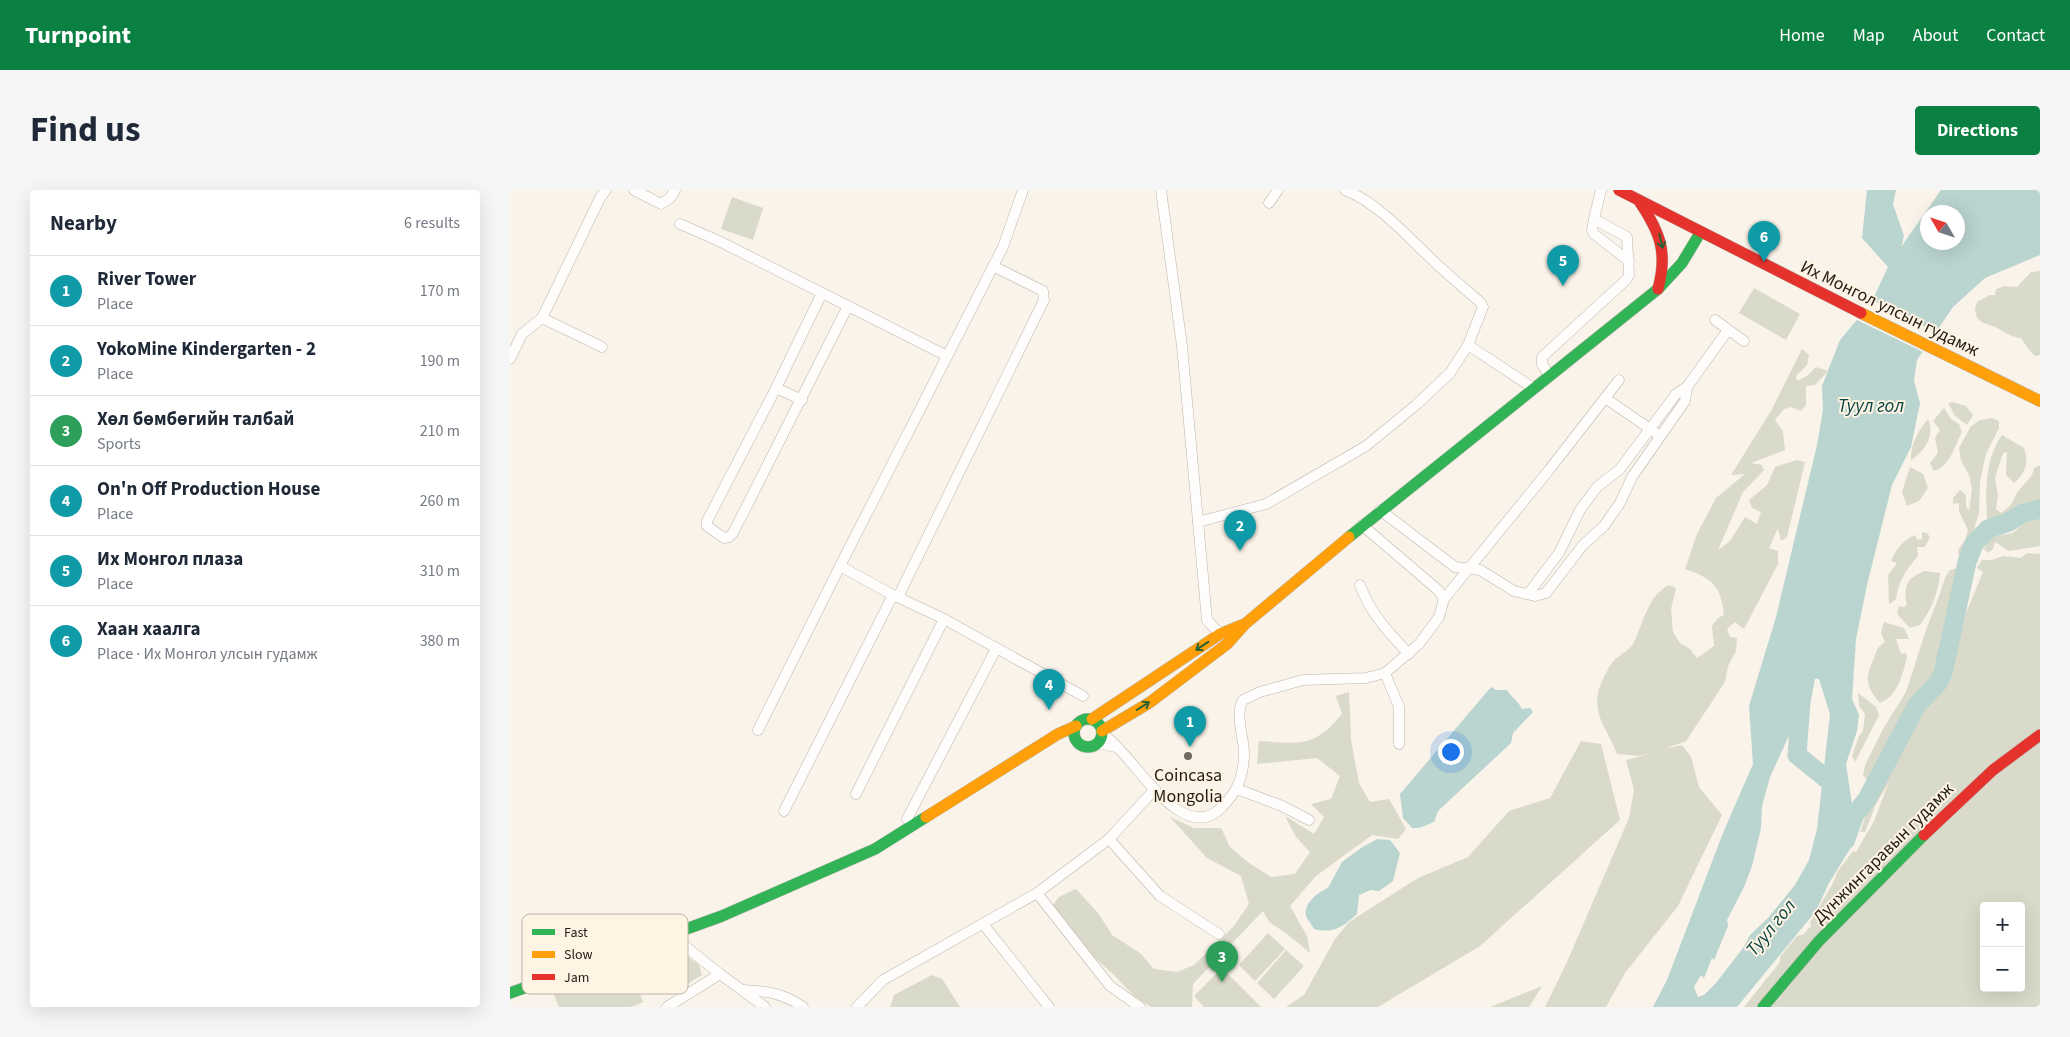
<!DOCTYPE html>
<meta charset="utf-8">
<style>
body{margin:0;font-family:"Source Sans 3",sans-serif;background:#f6f6f7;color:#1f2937}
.controls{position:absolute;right:15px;bottom:15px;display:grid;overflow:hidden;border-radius:5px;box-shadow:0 5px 20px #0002}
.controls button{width:45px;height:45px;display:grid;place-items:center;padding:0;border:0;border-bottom:1px solid #e0e1e3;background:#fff;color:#1f2937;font:25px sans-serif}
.compass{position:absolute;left:1410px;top:15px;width:45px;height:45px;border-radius:50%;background:#fff;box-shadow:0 5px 20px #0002;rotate:309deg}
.you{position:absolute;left:940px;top:561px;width:18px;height:18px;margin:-12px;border:4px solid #fff;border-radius:50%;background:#1a73e8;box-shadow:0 0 0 8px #1a73e833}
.badge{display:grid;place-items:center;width:32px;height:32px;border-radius:50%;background:#0b8043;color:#fff;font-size:16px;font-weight:700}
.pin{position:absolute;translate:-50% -41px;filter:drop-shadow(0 1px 2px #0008)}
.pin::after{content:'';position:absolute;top:26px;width:18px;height:15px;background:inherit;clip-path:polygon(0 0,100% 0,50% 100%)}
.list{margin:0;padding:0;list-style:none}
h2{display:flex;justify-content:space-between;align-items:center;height:65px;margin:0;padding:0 20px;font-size:21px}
h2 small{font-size:16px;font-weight:400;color:#747a83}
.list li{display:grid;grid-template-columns:32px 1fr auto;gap:15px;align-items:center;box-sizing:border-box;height:70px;padding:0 20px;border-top:1px solid #e0e1e3}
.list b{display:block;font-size:19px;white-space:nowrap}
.list p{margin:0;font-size:16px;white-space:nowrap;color:#747a83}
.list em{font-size:16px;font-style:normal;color:#747a83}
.map{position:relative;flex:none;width:1530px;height:817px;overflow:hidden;border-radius:5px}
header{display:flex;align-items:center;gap:30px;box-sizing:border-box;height:70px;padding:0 25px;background:#0b8043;color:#fff}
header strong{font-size:24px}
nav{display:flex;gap:28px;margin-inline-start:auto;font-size:18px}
.intro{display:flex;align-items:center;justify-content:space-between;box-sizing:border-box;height:120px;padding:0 30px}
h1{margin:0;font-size:35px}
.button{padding:12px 22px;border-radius:5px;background:#0b8043;color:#fff;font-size:18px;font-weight:700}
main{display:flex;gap:30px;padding:0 30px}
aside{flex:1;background:#fff;border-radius:5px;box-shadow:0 5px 20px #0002}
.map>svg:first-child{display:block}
</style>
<header>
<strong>Turnpoint</strong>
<nav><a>Home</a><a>Map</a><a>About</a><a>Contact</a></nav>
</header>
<div class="intro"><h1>Find us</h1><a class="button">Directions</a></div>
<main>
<aside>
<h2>Nearby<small>6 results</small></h2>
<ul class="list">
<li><span class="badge" style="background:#0f9aa8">1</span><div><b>River Tower</b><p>Place</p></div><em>170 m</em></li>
<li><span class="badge" style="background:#0f9aa8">2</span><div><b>YokoMine Kindergarten - 2</b><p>Place</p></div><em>190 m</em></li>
<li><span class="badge" style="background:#2e9e5b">3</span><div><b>Хөл бөмбөгийн талбай</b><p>Sports</p></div><em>210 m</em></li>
<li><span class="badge" style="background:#0f9aa8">4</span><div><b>On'n Off Production House</b><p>Place</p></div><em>260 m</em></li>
<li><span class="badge" style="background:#0f9aa8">5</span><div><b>Их Монгол плаза</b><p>Place</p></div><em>310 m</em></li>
<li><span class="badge" style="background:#0f9aa8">6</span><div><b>Хаан хаалга</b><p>Place · Их Монгол улсын гудамж</p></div><em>380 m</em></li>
</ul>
</aside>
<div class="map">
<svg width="1530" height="817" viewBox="0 0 1530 817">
<rect width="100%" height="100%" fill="#f9f3e9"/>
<g fill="#d9dac9" fill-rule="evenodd">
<polygon points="222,7 253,18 243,50 211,39"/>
<path d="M1530 81V165L1525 166 1519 160 1511 148C1498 146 1496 142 1485 137 1478 134 1473 134 1467 128L1465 119 1467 112 1480 105H1485L1486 99 1495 96 1507 97 1521 82Z"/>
<polygon points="1244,98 1290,124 1276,150 1229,123"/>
<path d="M1292 159 1299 165 1297 175 1286 186 1287 191 1297 186 1306 177 1318 181 1305 195 1296 196V215L1291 221 1281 217 1274 219 1265 230 1273 241 1275 260 1241 273 1252 275 1254 280 1233 302 1208 360 1220 351 1235 327 1247 334 1251 322 1242 318 1239 310 1257 295 1265 277 1287 270 1295 272 1277 347 1271 351 1268 338 1259 358 1268 361V374L1234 439 1225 432 1217 439 1220 447 1227 448 1226 461 1218 476 1215 492 1176 551 1154 559 1172 555 1181 567 1189 597 1212 625 1168 716 1115 783 1096 817H1035L1057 772 1119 628 1124 600 1116 570 1144 563 1129 566 1107 564C1099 540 1084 530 1088 503 1090 494 1100 472 1108 467 1114 462 1121 459 1124 452 1134 432 1138 405 1159 395L1166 398 1161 419 1163 442 1170 453 1180 459 1187 468 1204 456 1202 436 1208 428 1214 425C1211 396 1202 388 1175 379L1187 344 1206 308 1235 284 1221 285 1261 221Z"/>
<polygon points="1442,212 1456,216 1463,225 1457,235 1445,226 1438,213"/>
<path d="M1434 218 1441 229 1449 234 1452 242C1445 255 1440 277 1424 281L1420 273 1428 263 1425 248 1430 240 1423 231Z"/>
<polygon points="1482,228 1489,231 1489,238 1476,264 1470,291 1469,323 1457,363 1449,367 1448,360 1455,350 1458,340 1449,321 1449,313 1443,314 1443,308 1450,300 1456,305 1456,316 1459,321 1462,299 1459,285 1451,271 1449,258 1461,236 1470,230"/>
<path d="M1418 229C1425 245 1416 260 1401 270 1400 254 1409 240 1418 229Z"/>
<path d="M1492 245 1514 258C1519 272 1516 283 1504 293L1496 285 1497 262 1493 263 1485 288 1488 305 1486 319 1491 323C1507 312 1501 309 1511 298 1517 290 1522 289 1524 278L1530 275V311L1477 333C1476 304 1474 270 1492 245Z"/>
<polygon points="1400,277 1413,284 1418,298 1409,311 1397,316 1392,302"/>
<polygon points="1530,323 1530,356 1499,361 1485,352 1483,359 1478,363 1474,359 1481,347 1503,343 1517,330"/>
<path d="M1412 342 1417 343 1420 347 1415 357H1407L1408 366C1397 378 1388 392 1386 409L1379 414 1378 385 1387 373 1381 371C1385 360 1394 349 1405 345L1407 349 1412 350Z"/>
<path d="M1517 363 1530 364V817H1234L1270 772V767L1287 746 1294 744 1301 736 1300 732 1322 695 1328 681 1343 661 1346 662 1364 631 1378 594 1366 614 1356 640 1355 642H1350L1364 602 1411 519 1427 501 1434 490 1446 447 1473 382 1467 378 1472 370H1482L1493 366 1511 368ZM1474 716H1511V798H1474Z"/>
<polygon points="1447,378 1434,440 1433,464 1429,481 1419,496 1407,503 1393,523 1380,553 1357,590 1353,585 1355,575 1373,539 1396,502 1417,437 1428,409 1435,388 1440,380"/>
<path d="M1415 381 1430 383C1429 402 1421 420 1410 435L1400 438 1387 424 1389 416 1394 417 1397 415C1393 395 1397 388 1415 381Z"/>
<path d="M1374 432 1394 438 1399 449H1386L1391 464 1396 463 1397 468C1392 485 1388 506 1370 513 1355 496 1355 488 1364 468 1367 460 1367 457 1375 452L1371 443Z"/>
<path d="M839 502 841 550 849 593 860 612 879 609 896 639 888 649 862 645 806 686 780 716 797 746 800 763 776 743 759 732 753 721 683 794 682 817H641L624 806 604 785 575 759 542 716 549 707 566 699 589 724 602 745 630 763 644 779 667 782 684 775 724 736 739 714 731 686 697 668 660 627 684 638H711L720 657 739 673 761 687 785 684 800 662 786 647 775 626 804 644 814 627 801 614 821 609 830 586 807 568 747 574 749 551C790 553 803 559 832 524L826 506Z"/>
<polygon points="1348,503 1366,517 1369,525 1345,572 1342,566 1349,546 1353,541 1355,524 1349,516"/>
<polygon points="1071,551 1091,554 1110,630 970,756 868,817 776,817 794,805 825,749 839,732 908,688 958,667 999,621 1040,608"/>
<polygon points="758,743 775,759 745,791 729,775"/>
<polygon points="150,757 166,758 189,775 192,785 168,800 152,761 124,771 123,768"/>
<polygon points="776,760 794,776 764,809 747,793"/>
<polygon points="118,774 133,812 121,817 49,817 43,802"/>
<polygon points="712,778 751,817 694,817 684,806"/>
<polygon points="422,785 432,789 450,817 380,817 384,805"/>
<polygon points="1032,796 1019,817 980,817"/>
</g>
<g fill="#bad4d0" fill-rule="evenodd">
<path d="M1357 0H1386L1383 14 1394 46 1391 57 1431 0H1530V65L1475 88 1443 117 1407 170 1404 191 1410 213 1401 257 1382 295 1357 395 1346 449 1342 509 1349 525 1347 541 1336 574 1343 621 1349 614 1358 615 1344 655 1340 659 1319 693 1306 721 1227 817H1143L1157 790 1213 643 1243 574 1239 516 1266 427 1307 255 1313 220 1312 196 1330 150 1361 113 1378 77 1352 48ZM1418 22H1448V52H1418ZM1292 488 1309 489 1320 524 1307 639 1299 670 1285 695 1258 728 1240 745 1233 758 1206 793 1194 805 1188 807 1184 797 1191 785 1194 788 1202 768 1204 770 1218 736 1217 730 1234 697 1242 676 1251 638 1252 616 1260 587 1282 539Z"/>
<path d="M981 497 986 500H997C1001 507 1009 512 1012 519L1020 518 1023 522 1003 543 1001 553 928 621 924 632 909 638H902L893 628 890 604Z"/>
<path d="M867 649 880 650 890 663 883 691 869 701 861 700 849 705 847 724C833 737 823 744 804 739 802 735 799 732 797 728 791 715 808 702 818 698L832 672 851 658Z"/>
</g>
<polygon fill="#f9f3e9" points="1360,109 1428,143 1415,163 1345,129"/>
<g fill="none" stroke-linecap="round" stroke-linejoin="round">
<g stroke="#bad4d0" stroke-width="19">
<polyline points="1300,463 1291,512 1287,565 1328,598 1327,605"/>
<polyline points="1337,635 1357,609 1407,515 1428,493 1433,483 1457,372 1464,354 1478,339 1499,332 1513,323 1530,319"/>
</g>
<g stroke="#bab5ad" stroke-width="11">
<g id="street">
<polyline points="124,0 151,14 160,8 165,0"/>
<polyline points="651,0 672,156 697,430 710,444"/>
<path d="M835 0C862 10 890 38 910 58 929 77 950 95 970 112L973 117 958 155"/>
<polyline points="759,13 768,0"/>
<polyline points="1084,29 1082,40 1084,44 1119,71"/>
<polyline points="170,34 209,51 437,166"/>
<polyline points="312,103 266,198 197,331 197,336 214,348 219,347 223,343 338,116"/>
<polyline points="32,128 92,157"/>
<polyline points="1205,130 1234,151"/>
<polyline points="0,169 12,144 32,128 90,8 96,0"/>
<polyline points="1039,185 1032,174 1032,167 1116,90 1119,85 1117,47 1084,29 1091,0"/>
<polyline points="266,198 292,210"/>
<polyline points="1095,208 1146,243"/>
<polyline points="870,320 945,377 970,380 1004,401 1025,406 1036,403 1073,355 1094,336 1110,313 1122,287 1175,211 1177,197"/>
<polyline points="688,332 756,314 856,256 906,215 940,183 958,155 1023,198"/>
<polyline points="852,335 928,400 934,409"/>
<polyline points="330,376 493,57 513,0"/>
<path d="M850 395C860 423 879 443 899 464"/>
<polyline points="1018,404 1049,363 1070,320 1087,297 1110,279 1166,204 1177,197 1218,140"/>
<polyline points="388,407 534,110 533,101 483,76"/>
<polyline points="875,483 889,517 889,554"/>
<polyline points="248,540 330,376 383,405 434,429 573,506"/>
<path d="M592 543C598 548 604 553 609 559 631 580 676 655 712 617 727 602 733 588 734 566 735 549 724 525 733 510L750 502 793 490 856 488 875 483 909 454 929 427 934 409 1039 280 1109 190"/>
<polyline points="588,553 606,557"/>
<polyline points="727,599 772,616 799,630"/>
<polyline points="346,604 434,429"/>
<polyline points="274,621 383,405"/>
<polyline points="397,629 486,459"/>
<polyline points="599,649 650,706 709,744"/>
<polyline points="527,703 600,796 630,817"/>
<polyline points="473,734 539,817"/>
<polyline points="161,745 210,784 255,817"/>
<path d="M232 800C255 801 274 803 293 817"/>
<polyline points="157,817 210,784"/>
<polyline points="347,817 373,790 527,703 599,649 645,599"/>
</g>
</g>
<g stroke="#bab5ad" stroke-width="12">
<g id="fast">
<polyline points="839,347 1148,99 1172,73 1190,43"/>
<circle cx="578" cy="543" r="14"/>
<polyline points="0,803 212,726 365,659 416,627"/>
<polyline points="1253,817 1309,751 1414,645"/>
</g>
</g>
<g stroke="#bab5ad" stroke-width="12">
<g id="slow">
<polyline points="1351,123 1530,211"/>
<polyline points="582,529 710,444 732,435"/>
<polyline points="592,541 639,513 717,454 735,434 839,347"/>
<polyline points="416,627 548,544 566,536"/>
</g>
</g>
<g stroke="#bab5ad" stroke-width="12">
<g id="jam">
<polyline points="1109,0 1351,123"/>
<path d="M1129 11C1150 42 1158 62 1148 99"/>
<polyline points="1414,645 1483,580 1530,545"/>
</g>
</g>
<use href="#street" stroke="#fefdfc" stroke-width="10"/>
<use href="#fast" stroke="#30b455" stroke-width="11"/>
<use href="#slow" stroke="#ff9f0a" stroke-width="11"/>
<use href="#jam" stroke="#e5322d" stroke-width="11"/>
</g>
<defs><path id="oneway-shaft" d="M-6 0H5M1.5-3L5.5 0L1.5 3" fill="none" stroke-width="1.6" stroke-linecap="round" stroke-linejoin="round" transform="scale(1.25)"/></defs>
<g stroke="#286132">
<use href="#oneway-shaft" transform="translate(1151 51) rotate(76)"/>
<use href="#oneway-shaft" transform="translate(692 456) rotate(147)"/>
<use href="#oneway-shaft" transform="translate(633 516) rotate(-32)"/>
</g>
<circle fill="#6d6860" stroke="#fff4e3" stroke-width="2" cx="678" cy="566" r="5"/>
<g text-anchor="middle" stroke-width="4" stroke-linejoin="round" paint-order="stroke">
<g font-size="18" fill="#221d16" stroke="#fff4e3">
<text transform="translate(1380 118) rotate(26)" y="6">Их Монгол улсын гудамж</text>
<text transform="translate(1373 663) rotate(-45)" y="6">Дүнжингаравын гудамж</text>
</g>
<g font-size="18" fill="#221d16" stroke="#fff4e3">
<text x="678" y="591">Coincasa<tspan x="678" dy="21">Mongolia</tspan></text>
</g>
<g font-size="19" font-style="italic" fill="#084545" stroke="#fff4e3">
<text x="1361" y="222">Туул гол</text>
<text transform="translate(1260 737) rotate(-51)" y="7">Туул гол</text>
</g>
</g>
<rect x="12" y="724" width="166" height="80" rx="8" fill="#fff4e3" stroke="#bdb4a6" stroke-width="1"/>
<rect x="22" y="739" width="23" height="6" fill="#30b455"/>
<rect x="22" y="761" width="23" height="7" fill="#ff9f0a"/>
<rect x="22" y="784" width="23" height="6" fill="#e5322d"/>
<g font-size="14" fill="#221d16">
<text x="54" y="747">Fast</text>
<text x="54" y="769">Slow</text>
<text x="54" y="792">Jam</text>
</g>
</svg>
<div class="controls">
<button>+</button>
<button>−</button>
</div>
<svg class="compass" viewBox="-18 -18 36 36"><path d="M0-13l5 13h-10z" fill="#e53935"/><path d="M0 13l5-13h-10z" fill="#747a83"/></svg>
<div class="you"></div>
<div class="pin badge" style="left:680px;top:557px;background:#0f9aa8">1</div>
<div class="pin badge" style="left:730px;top:361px;background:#0f9aa8">2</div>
<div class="pin badge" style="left:712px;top:792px;background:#2e9e5b">3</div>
<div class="pin badge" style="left:539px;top:520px;background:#0f9aa8">4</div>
<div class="pin badge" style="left:1053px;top:96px;background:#0f9aa8">5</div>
<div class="pin badge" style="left:1254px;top:72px;background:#0f9aa8">6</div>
</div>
</main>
